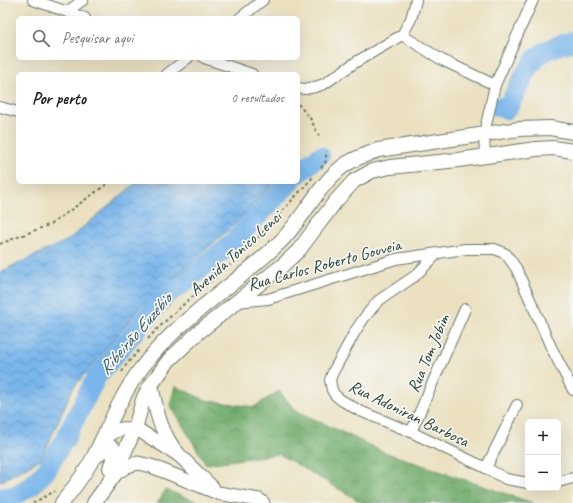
<!DOCTYPE html>
<html lang="pt">
<meta charset="utf-8">
<style>
body{margin:0;font-family:Caveat,sans-serif;background:#f6f6f6;color:#202124}
.controls{position:absolute;right:12px;bottom:12px;display:grid;overflow:hidden;border-radius:6px;box-shadow:0 4px 16px #0002}
.controls button{width:36px;height:36px;display:grid;place-items:center;padding:0;border:0;border-bottom:1px solid #e0e0e0;background:#fff;color:#202124;font:20px sans-serif}
.list{margin:0;padding:0;list-style:none}
h2{display:flex;justify-content:space-between;align-items:center;height:52px;margin:0;padding:0 16px;font-size:17px}
h2 small{font-size:13px;font-weight:400;color:#757577}
.icon{flex:none;width:22px;height:22px;fill:none;stroke:currentColor;stroke-width:2;stroke-linecap:round;stroke-linejoin:round}
.map{position:relative;flex:none;width:573px;height:503px;overflow:hidden}
.search{position:absolute;background:#fff;box-shadow:0 4px 16px #0002;left:16px;top:16px;width:284px;height:44px;display:flex;align-items:center;gap:10px;box-sizing:border-box;padding:0 14px;border-radius:6px;color:#757577;font-size:15px}
.panel{position:absolute;background:#fff;box-shadow:0 4px 16px #0002;left:16px;top:72px;width:284px;height:112px;border-radius:6px}
.map>svg:first-child{display:block}
</style>
<div class="map">
<svg width="573" height="503" viewBox="0 0 573 503">
<defs>
<pattern id="forest-crowns" width="20" height="18" patternUnits="userSpaceOnUse"><rect width="20" height="18" fill="#6eaa69"/><path d="M2 6a3 3 0 1 1 6 0M12 15a3 3 0 1 1 6 0" fill="none" stroke="#5a8c57"/></pattern>
<pattern id="water-waves" width="16" height="10" patternUnits="userSpaceOnUse"><rect width="16" height="10" fill="#79b6eb"/><path d="M0 5q4-4 8 0t8 0" fill="none" stroke="#6395bf"/></pattern>
</defs>
<rect width="100%" height="100%" fill="#f6f6f2"/>
<filter id="ink" filterUnits="userSpaceOnUse"><feTurbulence type="fractalNoise" baseFrequency=".025" numOctaves="2"/><feDisplacementMap in="SourceGraphic" scale="8" xChannelSelector="R" yChannelSelector="G"/><feConvolveMatrix kernelMatrix="1 2 1 2 8 2 1 2 1" color-interpolation-filters="sRGB"/></filter>
<filter id="wash" filterUnits="userSpaceOnUse"><feTurbulence type="fractalNoise" baseFrequency=".012" numOctaves="4" result="noise"/><feDisplacementMap in="SourceGraphic" scale="16" xChannelSelector="R" yChannelSelector="G"/><feGaussianBlur stdDeviation="0.9" result="paint"/><feColorMatrix in="noise" values="0 0 0 0 0 0 0 0 0 0 0 0 0 0 0 0 0 1.4 0 .05"/><feComposite in="paint" operator="in"/></filter>
<g filter="url(#wash)">
<rect width="100%" height="100%" fill="#ebe1c1"/>
<g fill="url(#forest-crowns)" stroke="#46744e">
<polygon points="175,386 205,400 254,407 279,391 295,410 384,452 533,503 363,503 279,454 206,464 170,405"/>
<polygon points="166,490 201,503 157,503"/>
</g>
<polygon fill="url(#water-waves)" stroke="#4c7a90" points="137,182 275,182 237,222 141,307 73,388 42,458 0,482 0,272 68,240"/>
<g fill="none" stroke-linecap="round" stroke-linejoin="round">
<g stroke="#79b6eb" stroke-width="20">
<path d="M499 107 507 109C515 94 528 63 541 54 550 47 563 44 573 41"/>
<polyline points="298,174 309,164 320,156"/>
<polyline points="0,498 14,496 31,486 46,471 66,437 97,376 165,296 181,285 233,242 290,182"/>
</g>
</g>
</g>
<g filter="url(#ink)">
<g fill="none" stroke-linecap="round" stroke-linejoin="round">
<g stroke="#667665" stroke-width="12">
<g id="minor">
<polyline points="33,0 85,18"/>
<polyline points="68,11 83,0"/>
<polyline points="240,18 263,0"/>
<polyline points="402,35 442,60 495,85"/>
<polyline points="204,58 252,74"/>
<polyline points="167,74 188,58"/>
<polyline points="298,88 305,89 315,87 324,84 356,62 402,35 411,19 416,0"/>
<polyline points="0,107 18,112"/>
<polyline points="485,156 484,134 495,85 533,0"/>
<polyline points="437,254 415,276 378,301 364,318 356,330 333,372 330,380 332,390 335,395 341,400 360,411 411,432 486,468 506,479 528,483"/>
<polyline points="237,302 268,299 396,259 466,249 495,249 506,254 516,268 551,347 573,390"/>
<polyline points="411,432 465,309"/>
<polyline points="486,468 517,405"/>
<polyline points="558,482 573,478"/>
</g>
</g>
<g stroke="#667665" stroke-width="15">
<g id="tertiary">
<polyline points="100,444 112,433 121,429 135,428 179,455 213,488"/>
<polyline points="115,474 127,466 138,463 151,466 218,493 259,500 263,503"/>
</g>
</g>
<g stroke="#667665" stroke-width="16">
<g id="secondary">
<path d="M151 385C156 410 161 436 179 455"/>
<polyline points="94,458 106,447 108,446 113,448 115,454 110,468"/>
<path d="M62 503C73 489 85 474 93 458 108 429 120 397 140 370 178 318 235 286 281 241 303 219 317 187 342 167 353 158 366 155 378 150L519 129 550 128 573 132"/>
<polyline points="94,503 115,474 135,428 144,397 151,385 169,360 200,331 283,265 299,250 335,202 354,181 372,171 390,167 458,160 536,149 553,148 573,151"/>
</g>
</g>
<g stroke="#667665" stroke-width="2" stroke-dasharray="3 3" stroke-linecap="butt">
<polyline points="298,104 310,118 319,136"/>
<polyline points="321,168 326,161 326,151"/>
<polyline points="0,244 51,224 110,182"/>
<polyline points="148,339 156,330 185,303 244,253 313,177"/>
<polyline points="122,372 126,365 140,349"/>
<polyline points="33,503 55,491"/>
</g>
<use href="#minor" stroke="#fff" stroke-width="10"/>
<use href="#tertiary" stroke="#fff" stroke-width="13"/>
<use href="#secondary" stroke="#fff" stroke-width="14"/>
</g>
</g>
<g text-anchor="middle" stroke-width="3.5" stroke-linejoin="round" paint-order="stroke">
<g font-size="17" fill="#1f3d34" stroke="#f6f6f2">
<text transform="translate(235 253) rotate(-42)" y="6">Avenida Tonico Lenci</text>
<text transform="translate(324 264) rotate(-15)" y="6">Rua Carlos Roberto Gouveia</text>
<text transform="translate(428 353) rotate(-67)" y="6">Rua Tom Jobim</text>
<text transform="translate(409 413) rotate(26)" y="6">Rua Adoniran Barbosa</text>
</g>
<g font-size="18" font-style="italic" fill="#365b62" stroke="#f6f6f2">
<text transform="translate(135 334) rotate(-49)" y="6">Ribeirão Euzébio</text>
</g>
</g>
</svg>
<div class="controls">
<button>+</button>
<button>−</button>
</div>
<div class="search"><svg class="icon" aria-label="search" viewBox="0 0 24 24"><circle cx="10" cy="10" r="6"/><path d="M15 15l6 6"/></svg>Pesquisar aqui</div>
<section class="panel">
<h2>Por perto<small>0 resultados</small></h2>
<ul class="list">
</ul>
</section>
</div>
